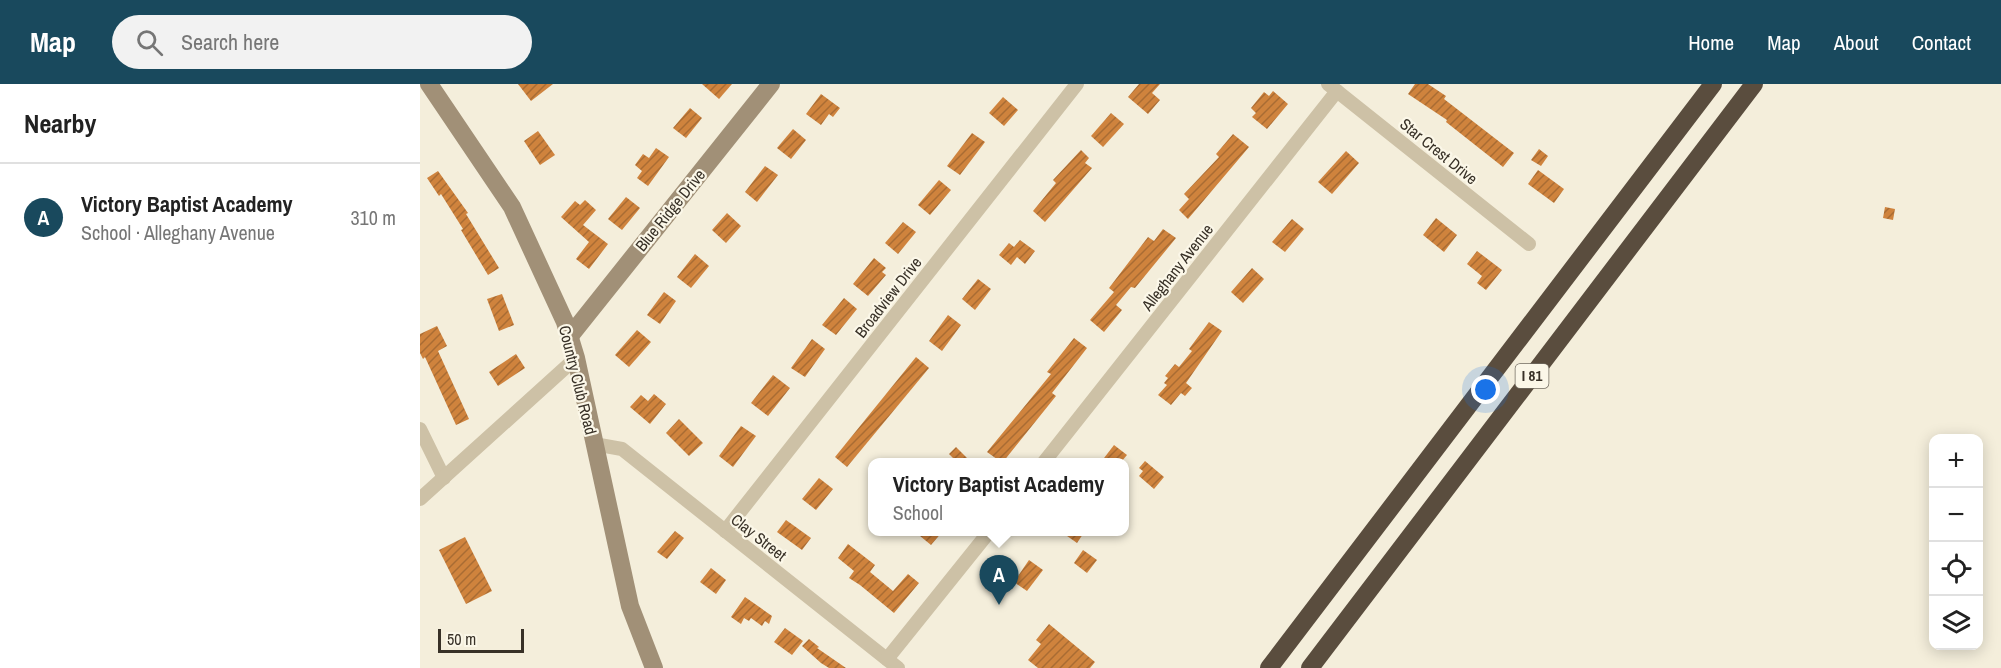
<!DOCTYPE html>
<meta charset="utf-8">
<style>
body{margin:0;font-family:"Archivo Narrow",sans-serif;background:#f2f2f2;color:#222}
.controls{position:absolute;right:18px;bottom:18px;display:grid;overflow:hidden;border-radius:12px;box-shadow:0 3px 15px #0003}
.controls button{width:54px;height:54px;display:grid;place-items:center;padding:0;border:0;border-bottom:2px solid #e0e0e0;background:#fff;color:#222;font:30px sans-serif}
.scale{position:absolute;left:18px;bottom:15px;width:86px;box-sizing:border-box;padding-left:6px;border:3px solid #383127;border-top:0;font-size:16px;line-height:21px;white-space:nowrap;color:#383127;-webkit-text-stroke:4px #fbf7e8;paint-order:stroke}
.you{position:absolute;left:1066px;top:306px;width:21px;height:21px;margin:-15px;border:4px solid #fff;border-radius:50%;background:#1a73e8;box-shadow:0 0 0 9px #1a73e833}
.badge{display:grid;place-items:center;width:39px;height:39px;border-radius:50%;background:#19495d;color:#fff;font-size:20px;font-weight:700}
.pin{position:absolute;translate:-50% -50px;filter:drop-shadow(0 2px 3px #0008)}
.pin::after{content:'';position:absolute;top:32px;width:21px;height:18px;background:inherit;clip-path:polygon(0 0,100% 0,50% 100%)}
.popup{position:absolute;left:448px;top:374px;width:261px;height:78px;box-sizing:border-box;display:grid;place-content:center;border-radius:12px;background:#fff;filter:drop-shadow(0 2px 4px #0005);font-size:20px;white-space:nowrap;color:#767676}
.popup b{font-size:22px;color:#222}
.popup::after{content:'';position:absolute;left:50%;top:100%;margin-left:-12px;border:12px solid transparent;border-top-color:#fff}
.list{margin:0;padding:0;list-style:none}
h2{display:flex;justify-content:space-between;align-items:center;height:78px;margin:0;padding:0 24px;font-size:26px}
h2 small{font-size:20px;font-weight:400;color:#767676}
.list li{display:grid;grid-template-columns:39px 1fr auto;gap:18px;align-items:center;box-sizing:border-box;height:108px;padding:0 24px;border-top:2px solid #e0e0e0}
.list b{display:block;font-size:22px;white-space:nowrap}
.list p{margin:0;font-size:20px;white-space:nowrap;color:#767676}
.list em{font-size:20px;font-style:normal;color:#767676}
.icon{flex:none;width:33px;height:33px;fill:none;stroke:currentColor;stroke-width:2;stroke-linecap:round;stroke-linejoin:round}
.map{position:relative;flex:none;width:1581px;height:584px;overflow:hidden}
header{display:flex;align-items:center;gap:36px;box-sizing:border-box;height:84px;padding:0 30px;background:#19495d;color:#fff}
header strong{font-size:28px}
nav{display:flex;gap:33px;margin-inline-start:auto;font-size:21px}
.search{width:420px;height:54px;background:#f2f2f2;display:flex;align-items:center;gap:15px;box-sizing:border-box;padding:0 21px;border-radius:33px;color:#767676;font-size:22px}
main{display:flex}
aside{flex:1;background:#fff}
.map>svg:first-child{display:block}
</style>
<header>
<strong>Map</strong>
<div class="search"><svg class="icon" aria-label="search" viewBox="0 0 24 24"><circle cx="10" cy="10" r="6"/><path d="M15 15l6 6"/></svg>Search here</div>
<nav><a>Home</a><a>Map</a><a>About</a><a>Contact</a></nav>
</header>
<main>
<aside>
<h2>Nearby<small></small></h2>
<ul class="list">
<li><span class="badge">A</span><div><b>Victory Baptist Academy</b><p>School · Alleghany Avenue</p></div><em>310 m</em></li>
</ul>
</aside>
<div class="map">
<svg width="1581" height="584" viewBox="0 0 1581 584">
<defs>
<pattern id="building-hatch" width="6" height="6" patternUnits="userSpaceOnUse" patternTransform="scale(1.5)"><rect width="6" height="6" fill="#cf833d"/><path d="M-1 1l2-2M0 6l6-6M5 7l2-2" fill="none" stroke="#a96c33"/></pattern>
</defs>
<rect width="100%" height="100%" fill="#f4eedb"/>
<g fill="url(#building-hatch)">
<polygon points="98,0 133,0 111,17"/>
<polygon points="282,0 312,0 299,15"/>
<polygon points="719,0 740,0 732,9 740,16 728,30 708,13"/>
<polygon points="995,0 1008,0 1026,12 1024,15 1094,69 1083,83 1026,38 1027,36 988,10"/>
<polygon points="853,7 868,20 847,45 832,33 836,29 831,24 844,8 849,12"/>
<polygon points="401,10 420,24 413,33 409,30 401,41 386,30"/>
<polygon points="583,13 598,26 584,42 569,29"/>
<polygon points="270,24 282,34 266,54 253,44"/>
<polygon points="691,29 704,40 683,63 671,52"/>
<polygon points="373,45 386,56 371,75 357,64"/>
<polygon points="118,47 135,71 120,81 104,57"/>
<polygon points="552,49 565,58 540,91 527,82"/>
<polygon points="813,50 829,63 768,135 759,126 769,115 764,110 799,73 796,70"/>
<polygon points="236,64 249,73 228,102 217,94 222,87 215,81 223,70 229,74"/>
<polygon points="1119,65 1128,72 1121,82 1111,76"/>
<polygon points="661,66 669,74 665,79 672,84 625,138 613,127 636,99 633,96"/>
<polygon points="926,67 939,79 912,110 898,98"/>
<polygon points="345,82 358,91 337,118 325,108"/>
<polygon points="1118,86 1144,105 1134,119 1108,100"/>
<polygon points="18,87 48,129 46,130 79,184 68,191 41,146 43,145 21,110 19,112 7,94"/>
<polygon points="519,96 531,106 510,131 498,121"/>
<polygon points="206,113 220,124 202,146 188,135"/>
<polygon points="165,116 176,126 163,141 188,160 169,185 156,175 169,158 141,133 155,117 160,121"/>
<polygon points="1465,123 1475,125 1473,136 1463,134"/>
<polygon points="307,129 321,142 306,159 292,146"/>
<polygon points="1016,134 1037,151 1024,168 1003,151"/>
<polygon points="872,135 884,145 865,168 852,158"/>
<polygon points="483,138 496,148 478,170 465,159"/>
<polygon points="743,145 756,154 715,204 711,203 696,221 702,226 684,248 670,236 694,208 689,204 728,153 734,157"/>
<polygon points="600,156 615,167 605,180 597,173 591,181 579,171 589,159 594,163"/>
<polygon points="1057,167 1082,186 1066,206 1057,199 1062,192 1047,180"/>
<polygon points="275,170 289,182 271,204 257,193"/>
<polygon points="454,174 466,184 462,188 466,191 448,212 433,200"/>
<polygon points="832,184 844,195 823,219 811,208"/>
<polygon points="558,195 571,205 555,226 542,215"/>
<polygon points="244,208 256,217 240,240 227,231"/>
<polygon points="82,210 94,241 79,247 67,215"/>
<polygon points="424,214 437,225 416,251 402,241"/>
<polygon points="528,231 541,241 522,267 509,257"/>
<polygon points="789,238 802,247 766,299 772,304 765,312 761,309 751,321 738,311 747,301 744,299 748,294 745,292 755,280 759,283 772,267 769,265"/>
<polygon points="17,242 27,262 18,267 49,335 36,341 5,273 3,275 0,269 0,250"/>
<polygon points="217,246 231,258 209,283 195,271"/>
<polygon points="654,254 667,264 632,309 636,312 583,378 581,378 567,368 631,290 627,288"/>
<polygon points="392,255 405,265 385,293 371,284"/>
<polygon points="96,270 105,284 78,302 69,288"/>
<polygon points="496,273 509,284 427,383 415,373"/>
<polygon points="353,291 370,304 348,332 331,319"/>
<polygon points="234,310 246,320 230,340 210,323 221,311 228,317"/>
<polygon points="259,335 283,359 269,372 246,349"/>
<polygon points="321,342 336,352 313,383 299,372"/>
<polygon points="694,361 707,371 701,378 681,378"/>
<polygon points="536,363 547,374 543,378 537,378 529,370"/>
<polygon points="725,377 744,393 734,405 719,392 723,387 719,384"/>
<polygon points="399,394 413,405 396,426 382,415"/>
<polygon points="366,436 391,454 382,466 357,448"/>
<polygon points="255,447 264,454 247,475 237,468"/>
<polygon points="494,447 523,447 511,461"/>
<polygon points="640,447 665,447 657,459"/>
<polygon points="45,453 72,507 46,520 19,466"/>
<polygon points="428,460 455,481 450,488 473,507 488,490 499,499 474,529 440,501 429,494 434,487 418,474"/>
<polygon points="663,466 677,476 667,489 654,479"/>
<polygon points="609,476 623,486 607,507 594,498"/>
<polygon points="291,484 306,496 296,510 280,498"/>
<polygon points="325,513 352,532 349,540 345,537 342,542 331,534 329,537 324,534 321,540 311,533"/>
<polygon points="629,540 675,578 670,584 618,584 608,576 621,560 616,556"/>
<polygon points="365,544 383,557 372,571 354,558"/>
<polygon points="389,555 399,563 397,564 426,584 409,584 401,579 382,562"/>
</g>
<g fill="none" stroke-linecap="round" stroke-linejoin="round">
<g stroke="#cdc1a6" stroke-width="14">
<polyline points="908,0 1109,160"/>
<polyline points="0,345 24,394"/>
<polyline points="174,360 202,365 478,584"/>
<polyline points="624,378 917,7"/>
<polyline points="0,415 156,274"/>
<polyline points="305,447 657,0"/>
<polyline points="467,575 569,448"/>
</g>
<g stroke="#a19077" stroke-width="18">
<polyline points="9,0 92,123 145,238 156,274 210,522 234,584"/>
<polyline points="150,252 351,0"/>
</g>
<g stroke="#5a4d3e" stroke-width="18">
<polyline points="849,584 1293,0"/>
<polyline points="890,584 1334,0"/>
</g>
</g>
<g text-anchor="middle" stroke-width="4.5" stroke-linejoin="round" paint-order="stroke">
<rect fill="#fbf7e8" stroke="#726c61" stroke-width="1.5" x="1095.5" y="280" width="33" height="24" rx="4.5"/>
<g font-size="15" font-weight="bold" fill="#383127">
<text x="1112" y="297">I 81</text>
</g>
<g font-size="16" fill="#383127" stroke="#fbf7e8">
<text transform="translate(1019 67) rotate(39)" y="6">Star Crest Drive</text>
<text transform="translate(250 126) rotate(-51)" y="6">Blue Ridge Drive</text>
<text transform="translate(757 183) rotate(-52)" y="6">Alleghany Avenue</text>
<text transform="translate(468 213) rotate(-52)" y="6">Broadview Drive</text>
<text transform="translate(158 296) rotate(76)" y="6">Country Club Road</text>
<text transform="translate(339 453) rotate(38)" y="6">Clay Street</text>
</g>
</g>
</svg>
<div class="controls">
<button>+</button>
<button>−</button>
<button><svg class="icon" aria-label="locate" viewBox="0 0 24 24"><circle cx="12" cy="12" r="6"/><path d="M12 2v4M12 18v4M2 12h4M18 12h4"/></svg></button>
<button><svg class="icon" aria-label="layers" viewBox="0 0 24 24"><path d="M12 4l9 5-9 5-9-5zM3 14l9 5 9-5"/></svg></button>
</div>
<div class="scale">50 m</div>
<div class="you"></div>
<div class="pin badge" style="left:579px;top:521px">A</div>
<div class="popup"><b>Victory Baptist Academy</b>School</div>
</div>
</main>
